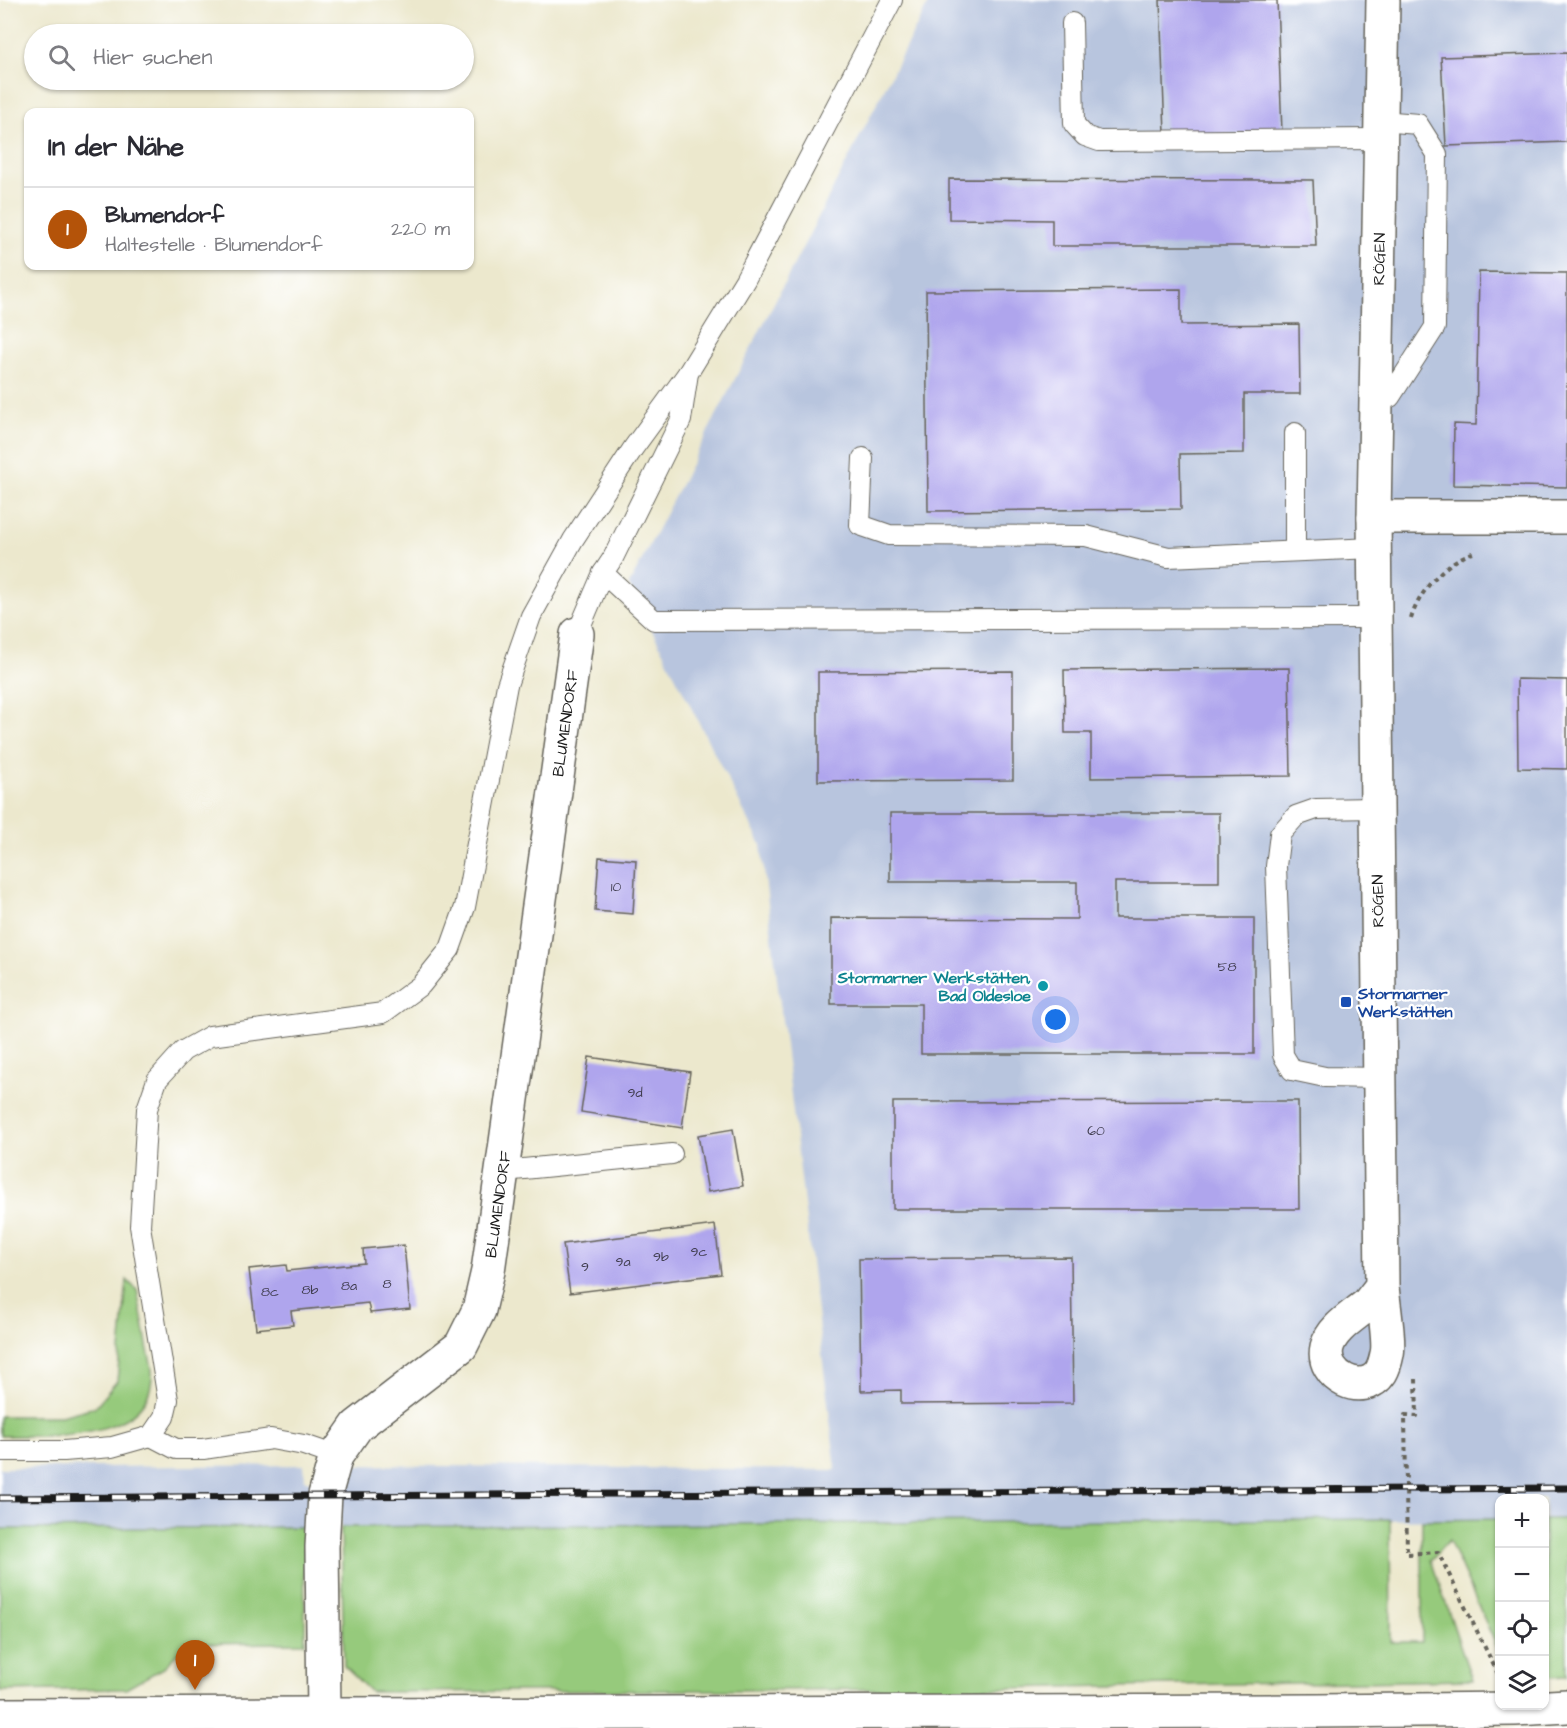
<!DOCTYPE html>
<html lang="de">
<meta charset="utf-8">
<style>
body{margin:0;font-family:"Architects Daughter",sans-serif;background:#f7f7f7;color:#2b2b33}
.controls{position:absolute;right:18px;bottom:18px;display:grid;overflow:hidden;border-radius:12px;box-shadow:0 2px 4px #0004}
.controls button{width:54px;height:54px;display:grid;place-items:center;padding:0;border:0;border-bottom:2px solid #e1e1e2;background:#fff;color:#2b2b33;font:30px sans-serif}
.you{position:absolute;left:1056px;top:1020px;width:21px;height:21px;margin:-15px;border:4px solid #fff;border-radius:50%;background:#1a73e8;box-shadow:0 0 0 9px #1a73e833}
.badge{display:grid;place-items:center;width:39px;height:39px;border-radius:50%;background:#b45309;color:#fff;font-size:20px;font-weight:700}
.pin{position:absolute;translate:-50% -50px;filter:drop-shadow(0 2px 3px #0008)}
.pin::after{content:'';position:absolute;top:32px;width:21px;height:18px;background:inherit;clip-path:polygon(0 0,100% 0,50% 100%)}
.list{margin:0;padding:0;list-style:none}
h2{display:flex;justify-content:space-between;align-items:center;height:78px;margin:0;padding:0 24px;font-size:26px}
h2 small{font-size:20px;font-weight:400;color:#7c7c81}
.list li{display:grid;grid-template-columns:39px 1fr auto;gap:18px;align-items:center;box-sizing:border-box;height:84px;padding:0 24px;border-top:2px solid #e1e1e2}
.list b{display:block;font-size:22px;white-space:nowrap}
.list p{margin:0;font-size:20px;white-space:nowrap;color:#7c7c81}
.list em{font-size:20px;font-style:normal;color:#7c7c81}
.icon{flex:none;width:33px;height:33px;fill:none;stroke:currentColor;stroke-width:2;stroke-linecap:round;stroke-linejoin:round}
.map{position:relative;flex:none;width:1567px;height:1728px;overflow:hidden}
.search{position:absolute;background:#fff;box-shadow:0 2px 4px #0004;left:24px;top:24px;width:450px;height:66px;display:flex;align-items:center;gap:15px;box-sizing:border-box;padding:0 21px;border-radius:33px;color:#7c7c81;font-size:22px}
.panel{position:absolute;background:#fff;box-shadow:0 2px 4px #0004;left:24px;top:108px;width:450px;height:162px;border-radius:12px}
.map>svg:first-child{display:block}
</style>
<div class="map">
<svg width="1567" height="1728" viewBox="0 0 1567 1728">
<rect width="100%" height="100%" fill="#fff"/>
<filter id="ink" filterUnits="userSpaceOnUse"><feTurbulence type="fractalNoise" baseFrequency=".0167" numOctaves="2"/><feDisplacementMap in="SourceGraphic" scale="12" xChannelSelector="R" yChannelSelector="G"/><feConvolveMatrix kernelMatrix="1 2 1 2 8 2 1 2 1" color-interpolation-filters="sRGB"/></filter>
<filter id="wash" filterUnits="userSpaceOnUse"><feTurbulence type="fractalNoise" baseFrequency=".008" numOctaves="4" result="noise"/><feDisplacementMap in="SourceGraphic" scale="24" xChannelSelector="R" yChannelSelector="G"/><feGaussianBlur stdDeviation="1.35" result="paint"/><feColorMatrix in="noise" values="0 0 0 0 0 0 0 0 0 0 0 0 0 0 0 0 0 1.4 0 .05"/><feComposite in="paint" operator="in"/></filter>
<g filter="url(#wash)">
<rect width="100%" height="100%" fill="#ece8cd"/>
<polygon fill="#b8c5de" points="930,0 1567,0 1567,1519 1545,1519 1544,1498 1500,1498 1499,1519 341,1527 341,1509 305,1508 304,1527 0,1529 0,1468 304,1465 305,1481 342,1481 343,1465 836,1470 761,845 629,585"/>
<g fill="#96ca7c" stroke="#59734c" stroke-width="1.5">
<path d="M127 1280 137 1290C140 1308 144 1326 147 1345 148 1353 152 1363 152 1372 154 1442 47 1436 0 1436V1416H61L95 1407 117 1381Z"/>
<polygon points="1390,1519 1391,1642 1422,1642 1422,1520 1499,1519 1499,1652 1449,1540 1431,1560 1472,1680 942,1689 371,1692 344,1666 341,1527"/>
<polygon points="1544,1519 1567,1519 1567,1676 1545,1677"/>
<polygon points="304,1527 305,1643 187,1644 163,1668 126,1689 0,1691 0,1529"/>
</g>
<g id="blocks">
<g fill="#afa5ed">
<polygon points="1160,0 1277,0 1282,133 1165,134"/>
<polygon points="1567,53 1567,142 1446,146 1441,57"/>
<polygon points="949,179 1313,180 1316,246 1052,246 1052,220 949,219"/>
<polygon points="1479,272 1567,273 1567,487 1453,485 1454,424 1476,425"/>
<polygon points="1181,289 1181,325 1299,324 1300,394 1244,394 1244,453 1180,454 1181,509 928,511 926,291"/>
<polygon points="1289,668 1291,776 1091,778 1091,733 1065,733 1064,670"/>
<polygon points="1013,671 1013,780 818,781 818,672"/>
<polygon points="1517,679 1567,680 1567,769 1518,768"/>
<polygon points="890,813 1219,813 1219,882 1115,882 1115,918 1254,918 1254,1054 921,1054 921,1004 831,1004 831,918 1077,919 1077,882 890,882"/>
<polygon points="599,857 636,860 633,914 595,911"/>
<polygon points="589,1057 690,1072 682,1128 581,1112"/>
<polygon points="1298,1101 1299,1209 893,1209 893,1102"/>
<polygon points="733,1129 743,1186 708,1192 698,1135"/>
<polygon points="715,1225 721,1274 570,1293 563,1244"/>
<polygon points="404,1245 410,1309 370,1313 368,1303 291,1311 293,1325 256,1329 249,1269 286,1265 287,1271 364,1263 363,1249"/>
<polygon points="1071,1257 1073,1403 901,1404 901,1390 861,1391 859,1259"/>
</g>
</g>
</g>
<g filter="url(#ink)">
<use href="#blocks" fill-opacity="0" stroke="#65635a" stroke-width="1.5"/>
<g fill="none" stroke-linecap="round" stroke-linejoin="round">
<g stroke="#65635a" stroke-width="22">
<g id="service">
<polyline points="1072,23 1074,124 1085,136 1099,141 1381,139"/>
<polyline points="1376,402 1390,397 1435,327 1437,154 1418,124 1381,121"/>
<polyline points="1295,433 1295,551"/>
<polyline points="863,458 860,525 889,535 1086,536 1168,557 1374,548"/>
<polyline points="603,573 654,620 1374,618"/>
<polyline points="577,634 603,573 613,558 681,420 688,373 745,280 892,0"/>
<polyline points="1376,808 1316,809 1296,816 1280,834 1276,866 1283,1055 1292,1070 1325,1077 1379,1078"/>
<polyline points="501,1174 514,1170 672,1154"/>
<polyline points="151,1436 176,1449 203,1449 271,1439 304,1445 336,1456"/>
<polyline points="0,1451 64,1451 112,1447 151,1436 164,1417 168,1400 140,1226 147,1109 157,1080 183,1051 210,1036 383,1013 421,985 450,949 465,907 507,685 531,616 573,540 634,447 688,373"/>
</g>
</g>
<g stroke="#65635a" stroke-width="36">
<g id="minor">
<path id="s1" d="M1374 517 1383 0"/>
<path d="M1382 1286C1377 1292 1373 1298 1368 1304 1354 1316 1332 1328 1327 1347 1320 1377 1364 1398 1381 1372 1384 1367 1386 1359 1387 1354 1390 1342 1383 1301 1382 1286L1374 517H1567"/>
<path id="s2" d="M324 1713 322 1547 325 1495 336 1456 357 1426 461 1346 479 1310 488 1271 577 634"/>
</g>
</g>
<g stroke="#65635a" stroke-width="36">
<polyline id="primary" points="0,1715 1317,1711 1515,1709 1567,1706"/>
</g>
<g stroke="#65635a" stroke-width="4" stroke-dasharray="4.5 4.5" stroke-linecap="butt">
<path d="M1411 619C1419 591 1445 561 1473 553"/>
<polyline points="1416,1379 1417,1416 1405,1415 1407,1554 1438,1552 1499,1676"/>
</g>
<use href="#service" stroke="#fff" stroke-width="20"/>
<use href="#minor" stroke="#fff" stroke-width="33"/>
<use href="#primary" stroke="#fff" stroke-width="33"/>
<g stroke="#1c1c1c" stroke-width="7">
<polyline id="rail" points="0,1498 1567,1488"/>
</g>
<use href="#rail" stroke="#fff" stroke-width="4.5" stroke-dasharray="14" stroke-linecap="butt"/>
</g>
</g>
<circle fill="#0f9aa8" stroke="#fff" stroke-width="2" cx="1043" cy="986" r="6"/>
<rect fill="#1a4fb4" stroke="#fff" stroke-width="2" x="1340" y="996" width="12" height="12" rx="3"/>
<g text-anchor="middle" stroke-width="4.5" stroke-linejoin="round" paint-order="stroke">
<g font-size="14" fill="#413e50">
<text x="616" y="891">10</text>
<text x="1227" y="971">58</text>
<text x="635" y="1097">9d</text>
<text x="1096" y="1135">60</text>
<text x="699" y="1256">9c</text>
<text x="661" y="1261">9b</text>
<text x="623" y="1266">9a</text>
<text x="585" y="1271">9</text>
<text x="387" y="1288">8</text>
<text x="349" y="1290">8a</text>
<text x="310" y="1294">8b</text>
<text x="270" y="1296">8c</text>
</g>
<g font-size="16" fill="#1c1c1c" stroke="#fff">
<text dy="6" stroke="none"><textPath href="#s1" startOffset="258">RÖGEN</textPath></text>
<text dy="6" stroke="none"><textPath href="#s2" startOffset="1060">BLUMENDORF</textPath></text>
<text transform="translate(1377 901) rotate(-91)" y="6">RÖGEN</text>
<text dy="6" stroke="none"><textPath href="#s2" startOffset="574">BLUMENDORF</textPath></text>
</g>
<g font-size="16" font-weight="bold" fill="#0d838f" stroke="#fff" text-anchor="end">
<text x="1031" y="983">Stormarner Werkstätten,<tspan x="1031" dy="18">Bad Oldesloe</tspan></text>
</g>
<g font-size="16" font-weight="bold" fill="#164399" stroke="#fff" text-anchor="start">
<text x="1358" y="999">Stormarner<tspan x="1358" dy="18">Werkstätten</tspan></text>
</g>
</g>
</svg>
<div class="controls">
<button>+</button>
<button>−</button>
<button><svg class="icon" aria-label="locate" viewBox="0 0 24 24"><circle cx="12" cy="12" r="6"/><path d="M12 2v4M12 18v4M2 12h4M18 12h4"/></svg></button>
<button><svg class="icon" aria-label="layers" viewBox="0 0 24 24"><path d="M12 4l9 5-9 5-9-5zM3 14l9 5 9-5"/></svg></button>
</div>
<div class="you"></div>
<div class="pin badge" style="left:195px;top:1690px">1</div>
<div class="search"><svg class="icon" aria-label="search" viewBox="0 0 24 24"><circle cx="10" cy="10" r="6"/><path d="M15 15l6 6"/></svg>Hier suchen</div>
<section class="panel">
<h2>In der Nähe<small></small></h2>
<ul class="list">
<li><span class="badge">1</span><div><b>Blumendorf</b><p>Haltestelle · Blumendorf</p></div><em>220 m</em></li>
</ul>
</section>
</div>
